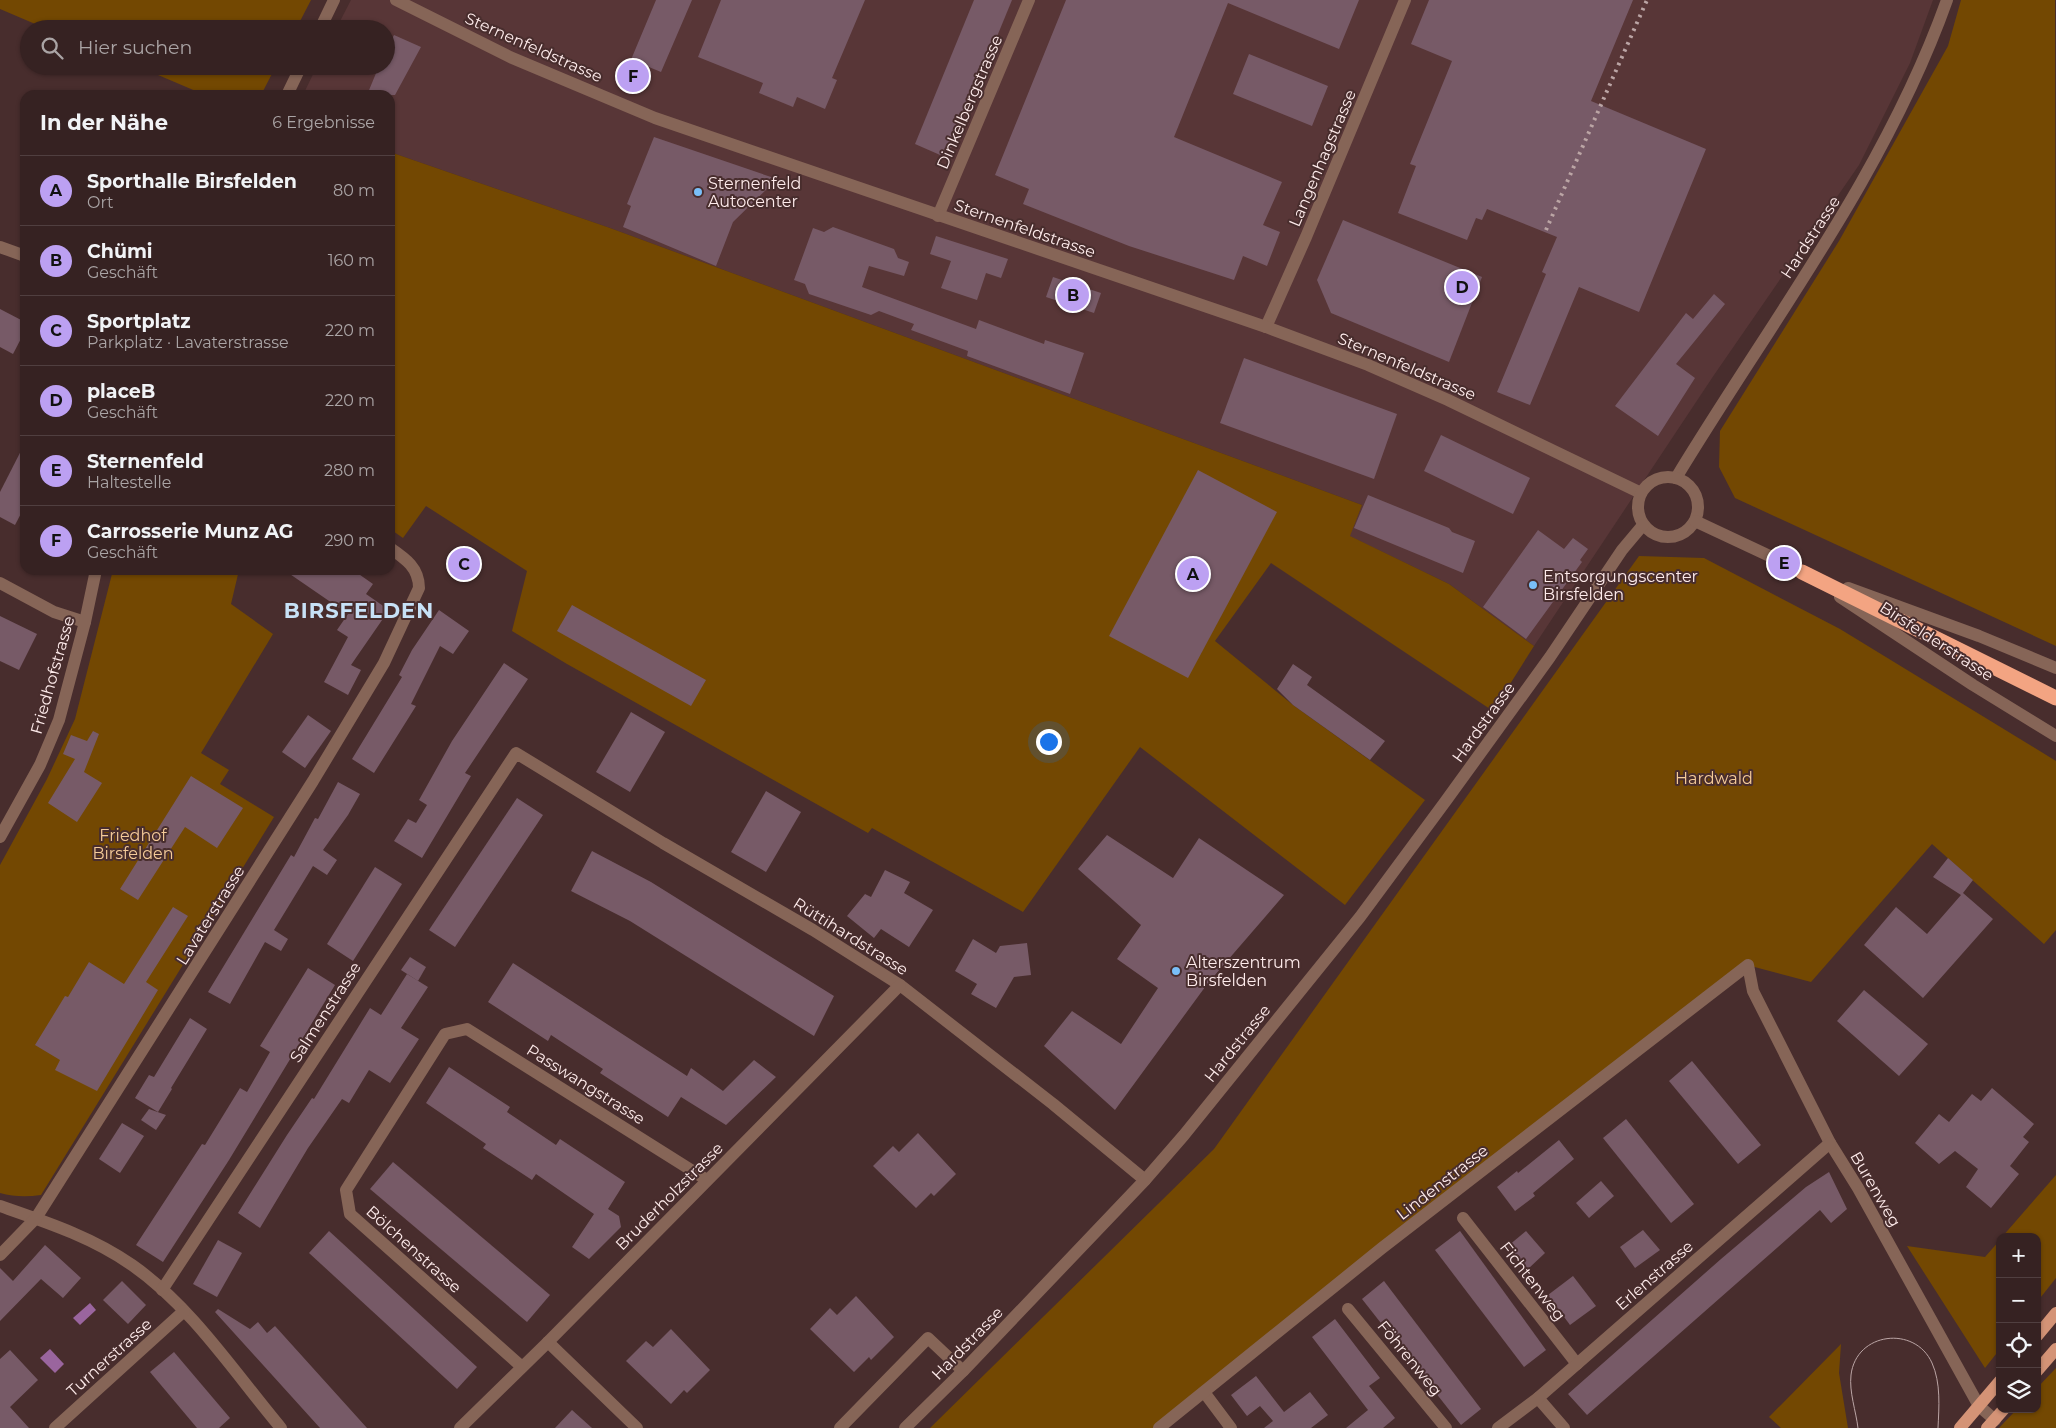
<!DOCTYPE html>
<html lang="de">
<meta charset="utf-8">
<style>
body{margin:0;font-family:Montserrat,sans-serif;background:#412f2f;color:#f1f3f6}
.controls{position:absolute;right:15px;bottom:15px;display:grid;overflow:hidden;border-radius:10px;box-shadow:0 1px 4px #0004}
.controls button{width:45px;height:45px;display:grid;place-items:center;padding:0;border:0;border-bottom:1px solid #503f40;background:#362222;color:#f1f3f6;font:25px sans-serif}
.you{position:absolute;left:1048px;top:741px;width:18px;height:18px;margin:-12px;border:4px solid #fff;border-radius:50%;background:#1a73e8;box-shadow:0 0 0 8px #1a73e833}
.badge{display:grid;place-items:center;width:32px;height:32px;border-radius:50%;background:#bca0f2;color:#111;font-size:16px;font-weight:700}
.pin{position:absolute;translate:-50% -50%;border:2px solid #fff;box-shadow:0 1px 5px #0006}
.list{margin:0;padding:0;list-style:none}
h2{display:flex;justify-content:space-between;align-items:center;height:65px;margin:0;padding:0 20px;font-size:21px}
h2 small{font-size:16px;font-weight:400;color:#aaa4a5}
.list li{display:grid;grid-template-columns:32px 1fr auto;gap:15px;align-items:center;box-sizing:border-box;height:70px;padding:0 20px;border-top:1px solid #503f40}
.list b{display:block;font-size:19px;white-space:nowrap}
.list p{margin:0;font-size:16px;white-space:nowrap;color:#aaa4a5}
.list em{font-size:16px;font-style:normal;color:#aaa4a5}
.icon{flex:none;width:28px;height:28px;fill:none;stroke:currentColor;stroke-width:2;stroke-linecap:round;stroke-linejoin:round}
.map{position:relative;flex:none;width:2056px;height:1428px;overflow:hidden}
.search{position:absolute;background:#362222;box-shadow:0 1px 4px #0004;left:20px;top:20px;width:375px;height:55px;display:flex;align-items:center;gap:12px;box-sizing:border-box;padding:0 18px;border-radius:28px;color:#aaa4a5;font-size:19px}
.panel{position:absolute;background:#362222;box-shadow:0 1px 4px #0004;left:20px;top:90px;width:375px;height:485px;border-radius:15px}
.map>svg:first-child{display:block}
</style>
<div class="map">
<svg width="2056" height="1428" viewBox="0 0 2056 1428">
<rect width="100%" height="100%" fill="#482d2d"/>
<polygon fill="#583637" points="351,0 1933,0 1910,63 1859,165 1714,375 1534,646 1449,584 1349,536 1362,505 610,228 390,152 390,95 303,95 317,66 386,66 386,29 336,29"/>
<g fill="#734802">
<polygon points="0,0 311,0 296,29 47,29 0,9"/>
<polygon points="1961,0 2055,0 2056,646 1735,498 1719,467 1720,431 1839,241 1948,46"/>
<polygon points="137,66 276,66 261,95 205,95"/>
<polygon points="390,152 610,228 1362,505 1350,536 1449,584 1534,646 1493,711 1271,563 1215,641 1293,705 1425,800 1345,905 1140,747 1023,912 872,828 868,833 567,664 512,631 527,571 426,506 403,538 390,529"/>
<polygon points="1639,556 1704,558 1840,629 2056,761 2056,930 2044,944 1932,844 1811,982 1747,965 1159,1428 930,1428 1214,1149"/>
<path d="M113 570H239L231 604 273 634 201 753 229 770 220 784 274 817 41 1195C27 1197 14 1197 0 1193V865L47 779 75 719Z"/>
<polygon points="2056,1175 2056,1278 2037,1302 2037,1237 2002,1237"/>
<polygon points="2000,1240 2000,1349 1985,1368 1907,1246 1985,1257"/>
<polygon points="1841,1344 1839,1373 1848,1428 1781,1428 1769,1417"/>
<polygon points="2056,1368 2056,1428 1999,1428 2017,1409 2037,1409 2037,1388"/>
</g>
<g fill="#9a659e">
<polygon points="90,1303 96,1310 80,1325 73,1318"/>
<polygon points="50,1349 64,1364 55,1373 40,1358"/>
</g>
<g fill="#775a67">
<polygon points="656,0 692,0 661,72 644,65 638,79 625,74"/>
<polygon points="721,0 865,0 832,78 837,80 825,109 797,97 793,107 759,93 763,83 698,57"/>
<polygon points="974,0 1012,0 947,158 915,144"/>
<polygon points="1066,0 1359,0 1339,49 1228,3 1174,137 1282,182 1263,225 1280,232 1267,266 1243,256 1234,280 1129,246 1023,204 1029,189 995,175"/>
<polygon points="1429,0 1633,0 1591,101 1706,149 1639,312 1579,287 1530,405 1497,392 1546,274 1542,272 1557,237 1487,209 1482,220 1476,218 1467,240 1398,213 1416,166 1410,164 1452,61 1411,44"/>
<polygon points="394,35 421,47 395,95 367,95 379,66 386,66 386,50"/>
<polygon points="1249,54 1328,86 1312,126 1233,94"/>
<polygon points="654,137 777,179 733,222 716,266 623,227 631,206 627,204"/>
<polygon points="1343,220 1482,277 1449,362 1331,313 1317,280"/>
<polygon points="833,227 894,249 898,258 909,262 904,276 869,266 862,287 976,329 979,320 1044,344 1045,340 1084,353 1070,394 967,356 968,351 911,330 914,324 879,311 871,315 809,294 805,284 794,280 813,228 824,232"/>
<polygon points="936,236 1008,259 1001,278 986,273 977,300 941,288 951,261 930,254"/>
<polygon points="1053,277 1101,293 1094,313 1046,297"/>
<polygon points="1714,294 1725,304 1676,364 1695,378 1658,436 1615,406 1686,313 1693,319"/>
<polygon points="0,309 25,322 25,331 13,354 0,347"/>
<polygon points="1244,358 1397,414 1374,479 1220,423"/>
<polygon points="1441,435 1530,478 1513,514 1424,471"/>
<polygon points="25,443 25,506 15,525 0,517 0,492"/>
<polygon points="1198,470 1277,512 1188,678 1109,636"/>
<polygon points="1368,495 1449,528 1452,532 1475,541 1463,573 1354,528"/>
<polygon points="1538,530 1564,549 1573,538 1588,549 1580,560 1582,562 1526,639 1483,607"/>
<polygon points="284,570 353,570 373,584 366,594 389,610 351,665 361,670 348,695 324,682 348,637 337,630 348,614"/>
<polygon points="572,605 706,680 691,706 557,631"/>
<polygon points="439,610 469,631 453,654 440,646 411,704 416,706 374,773 352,759 402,677 399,675 412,650"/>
<polygon points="0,616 37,634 19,670 0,661"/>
<polygon points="504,663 528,679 465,773 471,776 422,858 394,841 408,819 416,823 427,805 419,800 452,741"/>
<polygon points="1293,664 1312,677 1307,685 1385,741 1370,760 1293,705 1277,689"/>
<polygon points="631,712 665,732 630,792 596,772"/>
<polygon points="308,715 331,731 305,768 282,752"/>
<polygon points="93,731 99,734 84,772 102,783 77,822 48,803 75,759 63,754 71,735 87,741"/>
<polygon points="191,776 243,808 217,848 185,827 138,900 120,889"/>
<polygon points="338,782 360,794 348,815 323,850 337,860 327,875 313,866 274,930 288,939 281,951 265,942 230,1004 208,992 291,855 294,857 315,818 318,819"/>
<polygon points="766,791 801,812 766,872 731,852"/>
<polygon points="517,798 543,815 455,947 429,930"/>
<polygon points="1107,835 1173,878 1199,838 1284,895 1208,983 1115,1110 1044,1046 1072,1011 1121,1044 1158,988 1117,959 1141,925 1078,869"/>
<polygon points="592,851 651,882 834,996 814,1036 630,921 571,891"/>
<polygon points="1948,858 1973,880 1963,893 1993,919 1923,998 1864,945 1896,907 1927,934 1961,895 1933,877"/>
<polygon points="375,867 402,884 353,961 327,944"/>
<polygon points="885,870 910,882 904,893 933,910 909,947 881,929 874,938 847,916 865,894 871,897"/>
<polygon points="173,907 188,916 146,982 158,990 97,1091 55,1070 60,1060 35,1045 65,996 68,997 89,962 124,984"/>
<polygon points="973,939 996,953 1000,946 1027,943 1031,975 1014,977 996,1008 971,994 977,984 955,971"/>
<polygon points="410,957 426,967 418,981 401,970"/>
<polygon points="513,963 687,1076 691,1068 723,1091 754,1060 776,1077 726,1125 681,1097 668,1117 600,1073 603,1069 551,1035 548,1041 488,1002"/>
<polygon points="308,968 335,985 229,1160 163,1262 136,1245 202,1144 205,1145 240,1088 247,1092 270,1052 260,1046"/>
<polygon points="407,974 428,987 401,1028 419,1039 390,1083 369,1070 349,1103 342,1099 308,1148 260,1228 238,1213 287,1135 312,1098 314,1099 370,1008 381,1015"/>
<polygon points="1864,990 1928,1044 1899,1076 1837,1021"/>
<polygon points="190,1018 207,1029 171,1088 172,1089 158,1112 135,1098 149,1075 154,1077"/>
<polygon points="1692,1061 1761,1145 1738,1164 1669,1081"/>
<polygon points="449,1067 510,1107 507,1112 556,1145 560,1139 625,1182 608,1209 619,1216 621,1227 589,1259 572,1247 594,1214 536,1174 532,1180 483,1148 486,1144 426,1103"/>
<polygon points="1992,1088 2034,1124 2023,1137 2029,1142 2010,1166 2019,1174 1991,1208 1966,1187 1978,1169 1955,1151 1939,1164 1915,1143 1939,1114 1949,1122 1972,1094 1981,1101"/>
<polygon points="149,1109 166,1115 156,1130 141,1120"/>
<polygon points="1626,1119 1694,1204 1671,1223 1603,1138"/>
<polygon points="122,1123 144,1136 120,1173 99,1159"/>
<polygon points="918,1133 956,1174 934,1196 931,1193 916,1208 873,1166 893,1146 899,1152"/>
<polygon points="1559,1140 1574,1159 1533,1193 1535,1196 1515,1211 1497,1187 1517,1171 1518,1173"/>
<polygon points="393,1162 550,1295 527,1322 370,1189"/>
<polygon points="1829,1172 1847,1209 1831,1223 1820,1210 1587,1415 1568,1394 1721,1259 1806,1187"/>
<polygon points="1601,1181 1614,1196 1589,1218 1576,1203"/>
<polygon points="1643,1230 1660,1250 1635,1268 1620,1247"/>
<polygon points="329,1231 477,1367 457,1389 309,1253"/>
<polygon points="1460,1231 1546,1350 1524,1367 1435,1250"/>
<polygon points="1526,1231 1545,1253 1528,1269 1508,1246"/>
<polygon points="218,1240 242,1253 217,1297 193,1284"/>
<polygon points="45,1245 81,1278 63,1298 41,1279 0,1321 0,1268 13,1281"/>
<polygon points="1573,1276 1596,1306 1570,1325 1548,1295"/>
<polygon points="122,1281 146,1305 128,1324 103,1300"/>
<polygon points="1384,1281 1481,1409 1461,1425 1362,1299"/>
<polygon points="856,1296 894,1337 871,1360 869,1357 854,1372 810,1329 830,1308 837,1315"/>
<polygon points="218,1309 250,1329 258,1322 267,1333 275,1326 367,1428 320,1428 215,1312"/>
<polygon points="1335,1319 1380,1378 1369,1386 1395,1418 1383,1428 1346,1428 1368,1410 1312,1337"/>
<polygon points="671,1329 710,1370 687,1393 684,1390 671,1404 626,1361 646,1341 653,1347"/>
<polygon points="10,1350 38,1380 10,1407 29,1428 0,1428 0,1359"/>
<polygon points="174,1352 230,1418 219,1428 197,1428 150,1372"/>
<polygon points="1256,1376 1284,1412 1310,1392 1328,1415 1311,1428 1264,1428 1273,1421 1260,1406 1247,1416 1231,1395"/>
<polygon points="572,1410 592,1428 555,1428"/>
</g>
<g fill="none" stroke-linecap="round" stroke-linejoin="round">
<g stroke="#866557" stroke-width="12">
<polyline points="320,29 334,0"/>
<polyline points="287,95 301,66"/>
<polyline points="938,216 1029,0"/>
<polyline points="0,247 25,256"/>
<polyline points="1266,327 1306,237 1405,0"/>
<path d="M1676 478C1771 321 1885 174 1947 0"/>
<polyline points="0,583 54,612 85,622"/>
<polyline points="0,837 40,765 59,720 85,622 96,570"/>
<path d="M0 1206C46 1222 92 1237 132 1265 192 1307 234 1372 281 1428"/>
<polyline points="1463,1218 1577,1364"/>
<path d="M0 1255 36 1218 313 781 384 663 419 588C419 568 406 559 390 548"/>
<polyline points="162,1290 516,753 663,843 813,930 900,985 1053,1104 1145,1180"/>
<polyline points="1348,1309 1446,1428"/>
<polyline points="548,1342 637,1428"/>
<polyline points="522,1367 350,1214 346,1190 445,1034 467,1029 707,1180"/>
<polyline points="1204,1392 1231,1428"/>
<polyline points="1538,1398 1564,1428"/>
<polyline points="55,1428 184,1311"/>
<polyline points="460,1428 548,1342 900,985"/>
<polyline points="840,1428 928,1338 963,1371"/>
<polyline points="1159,1428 1382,1248 1748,965 1753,991 1830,1143 1858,1188 1979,1406 1995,1420"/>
<polyline points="1498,1428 1538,1398 1830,1143"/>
</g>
<g stroke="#866557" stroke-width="12">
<polyline points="396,0 510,57 655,118 1266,327 1368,365 1448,400 1641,493"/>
<circle cx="1668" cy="507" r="30"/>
<polyline points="1695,521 1810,575"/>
<polyline points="1848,588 1979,636 2056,668"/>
<polyline points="1840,597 1973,685 2056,736"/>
<polyline points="905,1428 963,1371 1145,1180 1184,1135 1360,917 1445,802 1550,657 1622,550 1643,525"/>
</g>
<g stroke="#d49376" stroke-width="12">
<polyline points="2037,1336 2056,1313"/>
<polyline points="2037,1371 2056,1349"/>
<polyline points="1960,1428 2000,1381"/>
<polyline points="1987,1428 2004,1409"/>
</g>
<polyline stroke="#f3a482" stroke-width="15" points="1802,572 2056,698"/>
<path stroke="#bba5a5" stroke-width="1" d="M1858 1428C1856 1411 1849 1392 1851 1375 1856 1332 1915 1325 1932 1363 1941 1383 1939 1407 1938 1428"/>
<polyline stroke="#bba5a5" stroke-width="4" stroke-dasharray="2.5 5" stroke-linecap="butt" points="1546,230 1647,0"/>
</g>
<g fill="#79bff8" stroke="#482d2d" stroke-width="2">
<circle cx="698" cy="192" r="5"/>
<circle cx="1533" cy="585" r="5"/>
<circle cx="1176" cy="971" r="5"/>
</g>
<g text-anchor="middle" stroke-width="4" stroke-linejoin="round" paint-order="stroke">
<g font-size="16" fill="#feebeb" stroke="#482d2d">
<text transform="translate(534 47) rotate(24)" y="6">Sternenfeldstrasse</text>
<text transform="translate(969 102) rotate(-67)" y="6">Dinkelbergstrasse</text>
<text transform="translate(1322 158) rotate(-67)" y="6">Langenhagstrasse</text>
<text transform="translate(1025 228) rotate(19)" y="6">Sternenfeldstrasse</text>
<text transform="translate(1810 237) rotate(-57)" y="6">Hardstrasse</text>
<text transform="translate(1407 366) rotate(23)" y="6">Sternenfeldstrasse</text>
<text transform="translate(1937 641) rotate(33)" y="6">Birsfelderstrasse</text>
<text transform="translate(52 675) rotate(-74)" y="6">Friedhofstrasse</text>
<text transform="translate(1483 722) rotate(-54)" y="6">Hardstrasse</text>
<text transform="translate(210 915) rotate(-58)" y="6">Lavaterstrasse</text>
<text transform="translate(851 936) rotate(32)" y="6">Rüttihardstrasse</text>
<text transform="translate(325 1012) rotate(-57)" y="6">Salmenstrasse</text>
<text transform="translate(1237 1043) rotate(-51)" y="6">Hardstrasse</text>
<text transform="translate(586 1084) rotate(32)" y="6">Passwangstrasse</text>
<text transform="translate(1442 1182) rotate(-38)" y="6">Lindenstrasse</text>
<text transform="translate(1876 1189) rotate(60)" y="6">Burenweg</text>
<text transform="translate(669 1196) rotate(-45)" y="6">Bruderholzstrasse</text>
<text transform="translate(414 1249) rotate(42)" y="6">Bölchenstrasse</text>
<text transform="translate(1654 1275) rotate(-41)" y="6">Erlenstrasse</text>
<text transform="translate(1533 1281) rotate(52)" y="6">Fichtenweg</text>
<text transform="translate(967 1343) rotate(-46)" y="6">Hardstrasse</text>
<text transform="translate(109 1357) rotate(-42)" y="6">Turnerstrasse</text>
<text transform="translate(1410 1358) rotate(51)" y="6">Föhrenweg</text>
</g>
<g font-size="16" fill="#feebeb" stroke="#482d2d" text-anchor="start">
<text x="708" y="189">Sternenfeld<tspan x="708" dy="18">Autocenter</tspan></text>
<text x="1543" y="582">Entsorgungscenter<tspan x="1543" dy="18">Birsfelden</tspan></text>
<text x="1186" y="968">Alterszentrum<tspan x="1186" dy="18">Birsfelden</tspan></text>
</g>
<g font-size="16" fill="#f5cb99" stroke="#482d2d">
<text x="1714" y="784">Hardwald</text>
<text x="133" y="841">Friedhof<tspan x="133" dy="18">Birsfelden</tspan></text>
</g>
<g font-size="21" font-weight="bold" letter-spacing="1" fill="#c7e1f6" stroke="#482d2d">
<text x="359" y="618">BIRSFELDEN</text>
</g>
</g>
</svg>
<div class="controls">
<button>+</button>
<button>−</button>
<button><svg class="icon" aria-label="locate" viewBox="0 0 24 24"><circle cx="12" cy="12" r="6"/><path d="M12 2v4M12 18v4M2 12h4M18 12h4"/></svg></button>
<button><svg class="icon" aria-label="layers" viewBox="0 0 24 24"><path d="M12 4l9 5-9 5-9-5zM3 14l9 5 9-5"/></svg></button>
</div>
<div class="you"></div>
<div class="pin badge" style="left:1193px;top:574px">A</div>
<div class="pin badge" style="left:1073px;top:295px">B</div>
<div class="pin badge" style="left:464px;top:564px">C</div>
<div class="pin badge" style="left:1462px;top:287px">D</div>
<div class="pin badge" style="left:1784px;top:563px">E</div>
<div class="pin badge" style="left:633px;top:76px">F</div>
<div class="search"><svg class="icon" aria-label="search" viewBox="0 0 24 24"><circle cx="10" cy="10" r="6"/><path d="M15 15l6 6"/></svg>Hier suchen</div>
<section class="panel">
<h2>In der Nähe<small>6 Ergebnisse</small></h2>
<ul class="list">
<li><span class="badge">A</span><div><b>Sporthalle Birsfelden</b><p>Ort</p></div><em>80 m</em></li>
<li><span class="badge">B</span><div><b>Chümi</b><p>Geschäft</p></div><em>160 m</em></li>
<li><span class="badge">C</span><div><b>Sportplatz</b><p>Parkplatz · Lavaterstrasse</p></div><em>220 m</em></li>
<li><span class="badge">D</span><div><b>placeB</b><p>Geschäft</p></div><em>220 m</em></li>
<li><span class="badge">E</span><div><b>Sternenfeld</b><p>Haltestelle</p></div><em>280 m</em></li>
<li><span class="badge">F</span><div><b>Carrosserie Munz AG</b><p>Geschäft</p></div><em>290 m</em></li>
</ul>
</section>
</div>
